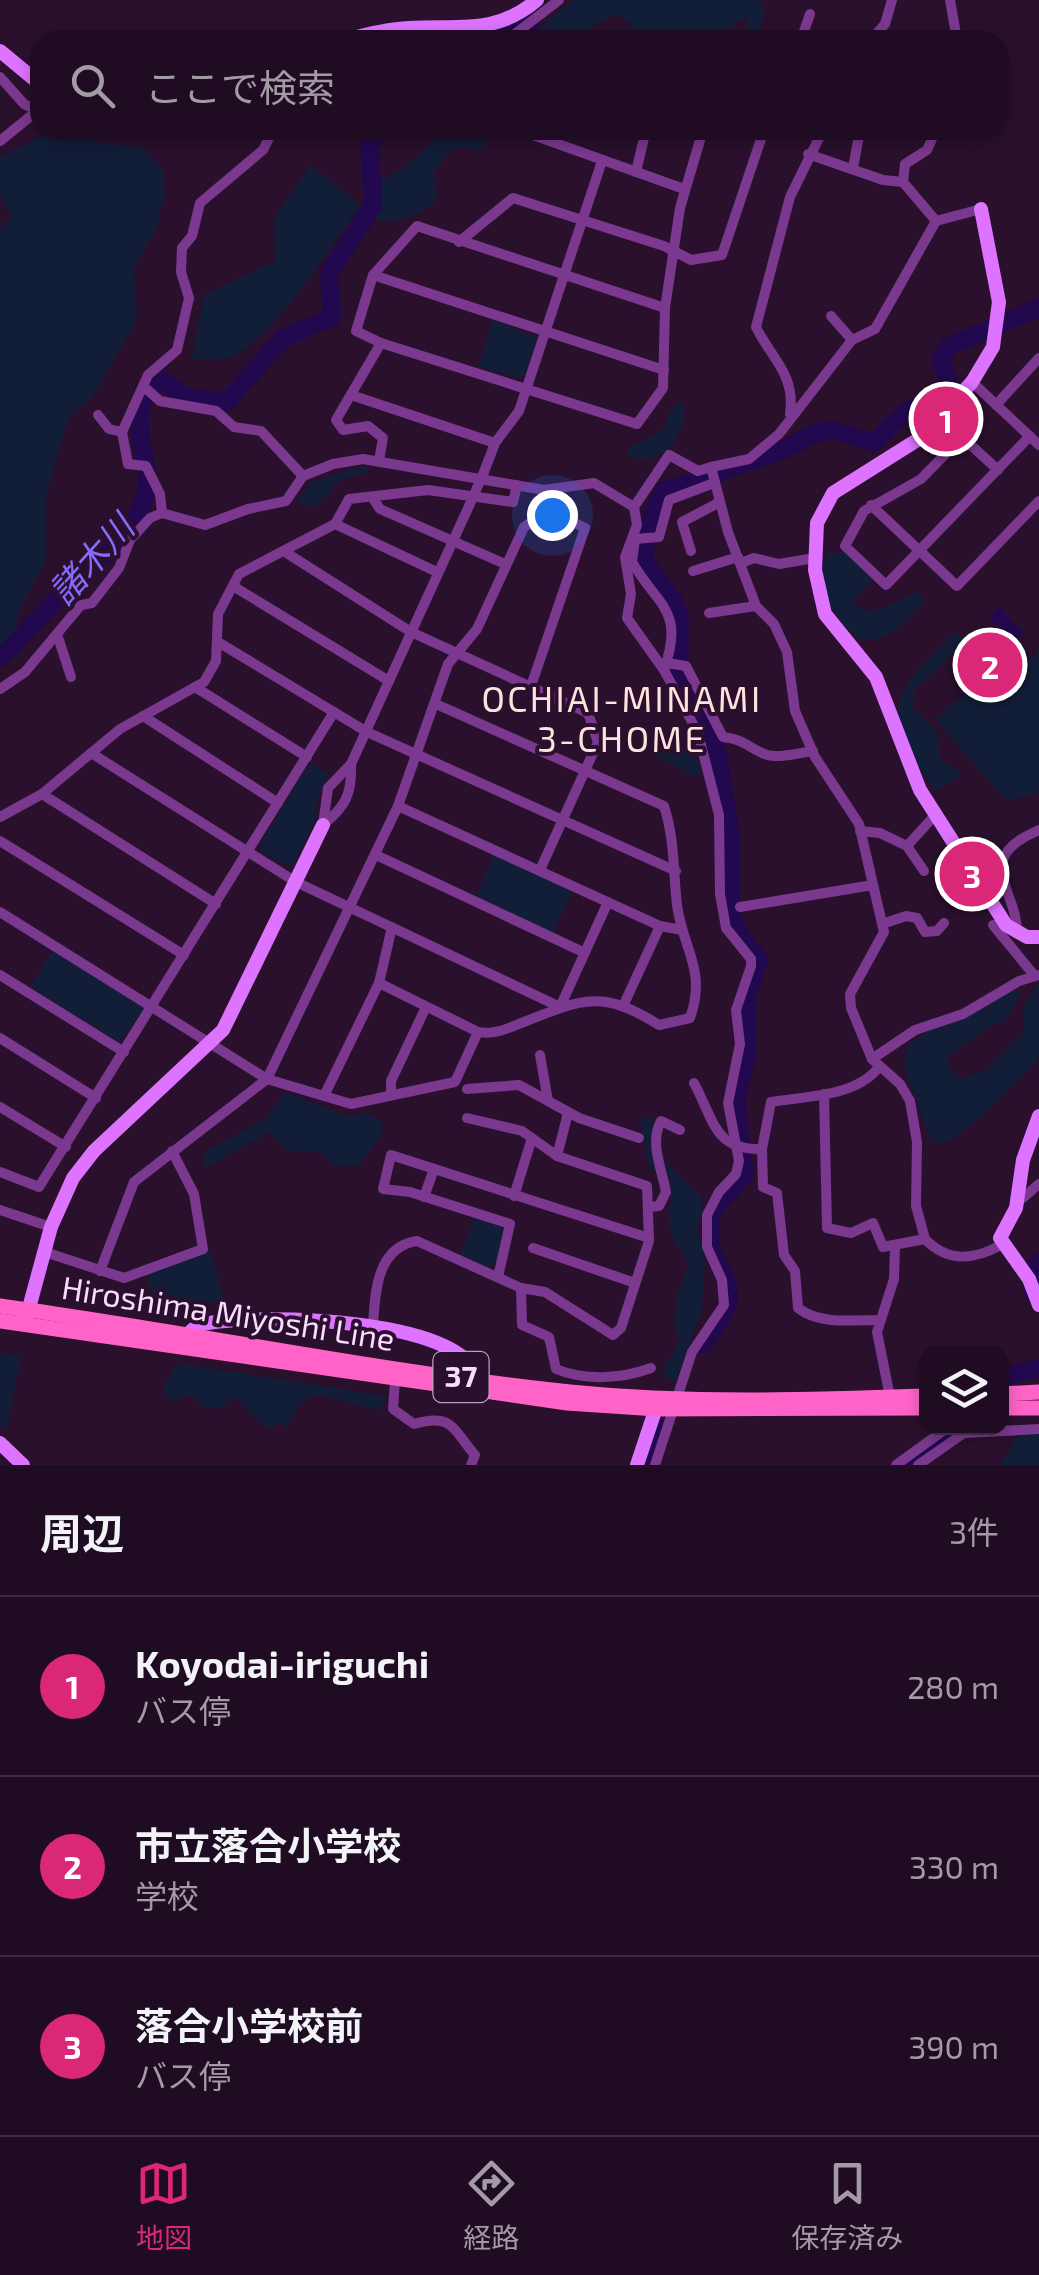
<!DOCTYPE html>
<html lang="ja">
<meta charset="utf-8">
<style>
body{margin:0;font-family:"Exo 2","Noto Sans JP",sans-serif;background:#2d1a2f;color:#f1f3f6}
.controls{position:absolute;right:30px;bottom:30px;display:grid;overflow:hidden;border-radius:20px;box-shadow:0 5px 15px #0003}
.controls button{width:90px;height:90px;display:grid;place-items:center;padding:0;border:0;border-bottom:2px solid #3d2c40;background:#200c22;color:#f1f3f6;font:50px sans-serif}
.you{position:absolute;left:552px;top:515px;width:35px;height:35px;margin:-25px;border:8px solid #fff;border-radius:50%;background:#1a73e8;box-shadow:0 0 0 15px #1a73e833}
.badge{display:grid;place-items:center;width:65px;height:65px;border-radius:50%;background:#db2777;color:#fff;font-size:32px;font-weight:700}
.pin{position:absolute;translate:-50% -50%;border:5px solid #fff;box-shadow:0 2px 10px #0006}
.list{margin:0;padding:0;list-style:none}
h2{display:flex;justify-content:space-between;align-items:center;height:130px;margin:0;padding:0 40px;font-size:42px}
h2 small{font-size:32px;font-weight:400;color:#a29ba5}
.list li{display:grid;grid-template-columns:65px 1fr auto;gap:30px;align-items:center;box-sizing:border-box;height:180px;padding:0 40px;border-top:2px solid #3d2c40}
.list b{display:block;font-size:38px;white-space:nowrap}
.list p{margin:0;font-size:32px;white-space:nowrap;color:#a29ba5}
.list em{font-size:32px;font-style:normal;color:#a29ba5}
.icon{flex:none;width:55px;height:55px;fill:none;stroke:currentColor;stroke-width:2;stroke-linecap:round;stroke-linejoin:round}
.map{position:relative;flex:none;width:1039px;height:1465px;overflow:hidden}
.search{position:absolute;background:#200c22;box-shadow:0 5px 15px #0003;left:30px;right:30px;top:30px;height:110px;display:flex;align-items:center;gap:25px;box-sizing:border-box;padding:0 35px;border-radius:30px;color:#a29ba5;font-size:38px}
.sheet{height:670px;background:#200c22}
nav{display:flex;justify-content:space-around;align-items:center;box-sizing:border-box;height:140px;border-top:2px solid #3d2c40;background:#200c22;font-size:28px;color:#a29ba5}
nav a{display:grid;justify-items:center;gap:5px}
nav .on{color:#db2777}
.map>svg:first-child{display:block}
</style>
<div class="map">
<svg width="1039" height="1465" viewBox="0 0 1039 1465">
<rect width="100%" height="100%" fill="#2a102d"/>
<g fill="#121d38">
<path d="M573 0H757L764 3 762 27 752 33 747 29V18L742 17 720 40H645L624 18 612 15C583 32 576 44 542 33L524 40Z"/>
<path d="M440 130H477L487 146 478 151 463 146 448 153 434 172 436 200C422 214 395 226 376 219L382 180C403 170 427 151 440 130Z"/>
<polygon points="46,134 142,148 163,169 165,194 157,227 134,268 137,320 92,397 69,416 45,498 45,562 17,615 20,648 10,660 0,660 0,229 12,215 0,196 0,157"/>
<path d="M311 165 361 206C329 245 270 350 223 359 214 361 202 359 192 359L204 295 275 261 274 218Z"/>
<polygon points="493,320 538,338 523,379 478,367"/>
<path d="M682 402C691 431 660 473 628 455L627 449 662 430 676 403Z"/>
<polygon points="365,465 369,472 340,480 318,505 303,505 298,501 311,482"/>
<path d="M843 549 873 579 852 602C872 622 893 602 915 592L926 601C905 622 890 641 860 640 835 619 809 583 829 552L838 555Z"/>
<path d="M956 631 967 641 915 689 912 706 937 733 941 761 963 773 936 791C875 709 892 695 956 631Z"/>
<polygon points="1039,651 1039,793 1007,801 935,719 1009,657 1019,668"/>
<path d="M648 728 661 747 686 750 702 765 701 772 695 777C672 758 642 765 642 729Z"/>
<polygon points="310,763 329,774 317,799 314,825 293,865 288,867 261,851 260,844"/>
<polygon points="494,854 572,890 553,934 476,897"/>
<polygon points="53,950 142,1004 143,1011 119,1042 30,987"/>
<path d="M1039 983V1055L1035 1064C1005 1092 979 1124 943 1144L932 1142 904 1068 908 1045 935 1026 960 1021 1015 989 1020 994 1005 1021 987 1027 947 1058 952 1072 961 1078 987 1070 1024 1030 1023 1007Z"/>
<polygon points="285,1092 347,1116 365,1113 381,1121 383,1134 359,1165 331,1165 323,1153 287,1150 269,1132 206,1168 203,1160 208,1150 263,1120"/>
<polygon points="646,1116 653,1119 655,1127 657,1178 648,1163 641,1123 641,1117"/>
<path d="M664 1160 701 1197 703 1210 697 1229 705 1260 702 1310 677 1379 671 1382 662 1371 680 1340C667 1314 679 1290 689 1264 663 1225 669 1233 671 1191 672 1180 665 1171 664 1160Z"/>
<polygon points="474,1218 500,1226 504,1232 497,1261 489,1268 460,1255"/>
<polygon points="211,1250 223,1298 217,1303 154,1301 147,1274"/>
<polygon points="0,1352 21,1356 7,1429 0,1425"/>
<polygon points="182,1364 385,1396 387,1398 380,1410 315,1395 301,1404 286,1428 279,1423 268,1430 235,1397 224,1407 206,1409 192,1395 174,1401 162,1392 173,1368"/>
<polygon points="1039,1433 1039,1465 1000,1465 1019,1434"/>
</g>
<polygon fill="#22084e" points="1000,607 1024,634 1012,644 989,617"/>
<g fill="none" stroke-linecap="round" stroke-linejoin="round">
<g stroke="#22084e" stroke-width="18">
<polyline points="483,40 530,23"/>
<path d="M0 658C24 634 47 609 71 585 100 557 131 537 145 497 157 463 115 408 164 381L186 397 226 403 283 338 332 317 329 273 373 205 370 147 376 130"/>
<polyline points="1032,1293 1032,1269 1039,1262"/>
<path d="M703 1344C760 1276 706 1283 710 1223 712 1202 735 1190 745 1173L736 1100 747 1056 746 1000 759 960 736 929 730 907 731 839 718 753 679 672 680 620 673 599 644 561 648 523 664 491 779 452 816 433 832 430 874 443 902 414 942 393 948 380 941 360 948 347 1039 307"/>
<polyline points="1002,1377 1039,1368"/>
<polyline points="647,1465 660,1426"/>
<polyline points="907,1465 959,1428"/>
</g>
<g stroke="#7b388f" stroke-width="10">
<polyline points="950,0 957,40"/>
<polyline points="507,40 559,0"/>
<polyline points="801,40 810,14"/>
<polyline points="871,40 885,24 892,0"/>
<polyline points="0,77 24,104 40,112"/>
<polyline points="519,130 684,189"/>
<polyline points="633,130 644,138 636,172"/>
<polyline points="936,130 927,150 905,164 903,182 936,221 981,209"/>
<polyline points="0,141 37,111"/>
<polyline points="808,154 883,180 903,182"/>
<polyline points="853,168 860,130"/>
<polyline points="459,242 513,198 664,246 691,260 722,255 764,130"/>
<polyline points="373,275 664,370"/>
<polyline points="665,308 417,226 373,275 356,331 381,343 637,424 663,388 665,308 680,208 703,130"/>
<polyline points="831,316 852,340"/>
<polyline points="972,382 1039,445"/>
<polyline points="143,386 160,401 216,411 234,427 261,431 303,476 333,464 363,459 544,490 594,483 634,507 669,455 698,471 711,467"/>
<polyline points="351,395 495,443"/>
<polyline points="996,405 1039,358"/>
<path d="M790 414C796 374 770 357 756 327L790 197 823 130"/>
<polyline points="98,415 109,429 122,432"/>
<polyline points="379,461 383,438 368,426 343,430 336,420 381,343"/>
<polyline points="998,470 962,437 921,479 864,511 845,546 886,585 1030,436"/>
<polyline points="484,472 495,443 519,411 602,161"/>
<polyline points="372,497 380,509 505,564"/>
<polyline points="871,505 957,586 1039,501"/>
<polyline points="634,507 637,525 625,557 631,594 627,618 664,670 698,733 719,815 720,894 726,928 751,959 751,966 736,1010 740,1044 728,1103 739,1161 736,1174 719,1192 707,1215 707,1247 722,1280 724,1305 692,1352 655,1465"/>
<polyline points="162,513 160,494 146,466 128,464 122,432 148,375 177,350 189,298 181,272 182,248 192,236 200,203 263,150 273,130"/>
<polyline points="335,524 437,572"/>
<polyline points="691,551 682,522 720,502"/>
<polyline points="285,552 411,632 588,713 598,742 540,870"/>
<polyline points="741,563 754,558 779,564 815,558"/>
<polyline points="693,571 738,557"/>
<polyline points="233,586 389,681"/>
<polyline points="709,613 756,606"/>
<polyline points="57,634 71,677"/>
<polyline points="218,642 367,732 676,871"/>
<path d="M667 663 686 666 723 737C742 739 747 746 762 753 776 760 798 753 813 751"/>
<path d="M664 670C685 609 658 607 632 562L635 539 659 537 669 500 714 483"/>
<polyline points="195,687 307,757"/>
<polyline points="0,689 25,672 81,605 92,603 119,568 130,540 150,518 162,513 205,525 248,509 286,501 303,476"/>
<polyline points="143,716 278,803"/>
<polyline points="91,753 296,882 560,1007 608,902"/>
<polyline points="42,794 216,904"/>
<polyline points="398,806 660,926 682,930"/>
<polyline points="0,817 42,794 120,729 204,682 216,661 218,614 239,574 335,524 349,499 428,490 513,502 517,485"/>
<path d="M323 825C346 806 352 794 351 764L469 506"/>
<polyline points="323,825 328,788 351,764"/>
<polyline points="860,831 880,833 907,846 936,814"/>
<polyline points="0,841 184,955"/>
<polyline points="907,846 924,871"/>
<polyline points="376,855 585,953"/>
<polyline points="740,907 873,885"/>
<path d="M0 912 267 1079 351 1104 455 1082 478 1032C496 1035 508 1028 524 1022 584 998 603 990 659 1025L690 1018C707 970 683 950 677 905 673 871 675 840 664 806L436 704"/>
<polyline points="882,924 906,916 917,918 925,932 937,931 944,923"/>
<polyline points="993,925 1034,975"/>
<path d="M1017 933C1018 890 970 859 1039 830"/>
<polyline points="0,975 124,1052"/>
<polyline points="379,983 478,1032"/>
<polyline points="624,1004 660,926"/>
<polyline points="0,1038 96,1098"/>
<polyline points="540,1055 548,1101"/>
<polyline points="872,1059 915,1030 963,1014 1019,981 1039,975"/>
<path d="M879 1067C856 1097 806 1096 771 1102L762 1149 763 1187 777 1193 784 1255 795 1271 798 1308C819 1325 855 1320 880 1320"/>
<path d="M694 1083C715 1122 714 1150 762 1149"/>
<polyline points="467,1089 519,1085 579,1118 639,1138"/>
<polyline points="391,1094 391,1081 426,1007"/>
<polyline points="824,1094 827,1228 851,1233 873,1223 883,1247 925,1239 916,1206 917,1142 910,1101 900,1084 872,1059 851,1008 850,994 884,932 859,824 815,757 795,711 787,652 774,624 756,606 728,532 711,467 749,459 779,434 852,340 875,329 936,221"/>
<polyline points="324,1096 379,983 392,927"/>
<polyline points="0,1107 66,1147"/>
<polyline points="557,1156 568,1113"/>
<polyline points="0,1172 39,1187 334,712"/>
<polyline points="514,1196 532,1138"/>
<polyline points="424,1197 434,1169"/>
<polyline points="1017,1203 1039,1184"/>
<path d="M650 1207 659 1206 666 1192C662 1169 649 1143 661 1121L680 1130"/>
<polyline points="0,1210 51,1227"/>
<path d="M925 1239C948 1263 974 1260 1001 1245"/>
<polyline points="533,1248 635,1283"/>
<polyline points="45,1252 124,1278 203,1249 194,1194 172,1151"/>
<path d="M100 1271 134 1182 267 1079 398 806 448 664 477 629 524 527C546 510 562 516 585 528L531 686"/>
<polyline points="498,1277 510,1224 410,1192 383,1189 391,1155 649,1238"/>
<path d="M521 1288 522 1325 549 1337 556 1369C585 1381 621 1379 651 1368"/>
<path d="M373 1326C375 1294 376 1247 417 1241L521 1288 545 1292 613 1335 621 1328 649 1241 647 1186 557 1156 522 1131 467 1118"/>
<path d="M395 1381 393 1409 414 1424C452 1413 452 1428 475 1455L471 1465"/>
<polyline points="890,1397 877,1332 894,1279 895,1246"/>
<polyline points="896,1465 947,1428"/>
<polyline points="918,1465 964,1433 1039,1429"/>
</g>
<g stroke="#dd73ff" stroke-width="14">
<path d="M346 40C367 34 387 29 409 28 459 25 496 35 537 0"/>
<polyline points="0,51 40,84"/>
<polyline points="981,209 999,302 993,347 972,382 922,437 833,493 817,523 815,570 825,614 876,677 920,790 1006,925 1027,937 1039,937"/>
<polyline points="1039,1116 1023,1160 1016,1208 1000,1238 1029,1279 1039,1305"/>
<polyline points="26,1319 51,1227 73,1178 94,1151 223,1030 323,825"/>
<path d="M185 1338C190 1331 195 1326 203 1324 253 1313 484 1316 478 1388"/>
<polyline points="0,1443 23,1465"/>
<polyline points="637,1465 659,1399"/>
</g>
<g stroke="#ff63c7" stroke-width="15">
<path d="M0 1306C190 1332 379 1372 570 1392 688 1404 808 1400 926 1396"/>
<polyline points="0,1321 567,1403 657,1409 926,1408"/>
<polyline points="1002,1394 1039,1392"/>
<polyline points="1002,1408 1039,1408"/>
</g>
<polyline stroke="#7b388f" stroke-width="10" points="469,506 484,472"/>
</g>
<g text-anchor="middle" stroke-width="8" stroke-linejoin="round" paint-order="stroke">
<rect fill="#2a102d" stroke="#bc9fc0" stroke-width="2.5" x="433.5" y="1352" width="55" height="50" rx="8"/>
<g font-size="30" font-weight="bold" fill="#fadcff">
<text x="461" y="1387">37</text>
</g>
<g font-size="32" fill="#fadcff" stroke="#2a102d">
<text transform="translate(228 1314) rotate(9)" y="11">Hiroshima Miyoshi Line</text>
</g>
<g font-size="35" font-style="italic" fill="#876aff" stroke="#2a102d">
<text transform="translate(92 560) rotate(-48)" y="12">諸木川</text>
</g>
<g font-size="35" letter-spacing="2.5" fill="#ffe1de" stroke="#2a102d">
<text x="622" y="712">OCHIAI-MINAMI<tspan x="622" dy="40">3-CHOME</tspan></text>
</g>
</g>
</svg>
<div class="controls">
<button><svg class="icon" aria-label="layers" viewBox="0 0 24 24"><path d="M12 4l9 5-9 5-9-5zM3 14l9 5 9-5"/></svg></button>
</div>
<div class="you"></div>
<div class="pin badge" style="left:946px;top:419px">1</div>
<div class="pin badge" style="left:990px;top:665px">2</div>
<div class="pin badge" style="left:972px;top:874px">3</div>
<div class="search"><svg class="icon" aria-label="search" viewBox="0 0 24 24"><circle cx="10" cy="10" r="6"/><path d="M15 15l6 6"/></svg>ここで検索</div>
</div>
<section class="sheet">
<h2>周辺<small>3件</small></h2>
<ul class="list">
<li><span class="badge">1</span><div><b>Koyodai-iriguchi</b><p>バス停</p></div><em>280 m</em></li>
<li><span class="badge">2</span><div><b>市立落合小学校</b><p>学校</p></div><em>330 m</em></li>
<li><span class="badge">3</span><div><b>落合小学校前</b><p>バス停</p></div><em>390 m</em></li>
</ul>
</section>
<nav>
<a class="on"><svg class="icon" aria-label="map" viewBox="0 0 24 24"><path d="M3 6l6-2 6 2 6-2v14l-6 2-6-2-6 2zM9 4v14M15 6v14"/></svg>地図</a>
<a><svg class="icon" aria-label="directions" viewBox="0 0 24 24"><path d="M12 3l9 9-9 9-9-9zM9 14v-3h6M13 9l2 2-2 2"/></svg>経路</a>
<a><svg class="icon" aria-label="saved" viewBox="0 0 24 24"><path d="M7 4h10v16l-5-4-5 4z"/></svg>保存済み</a>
</nav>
